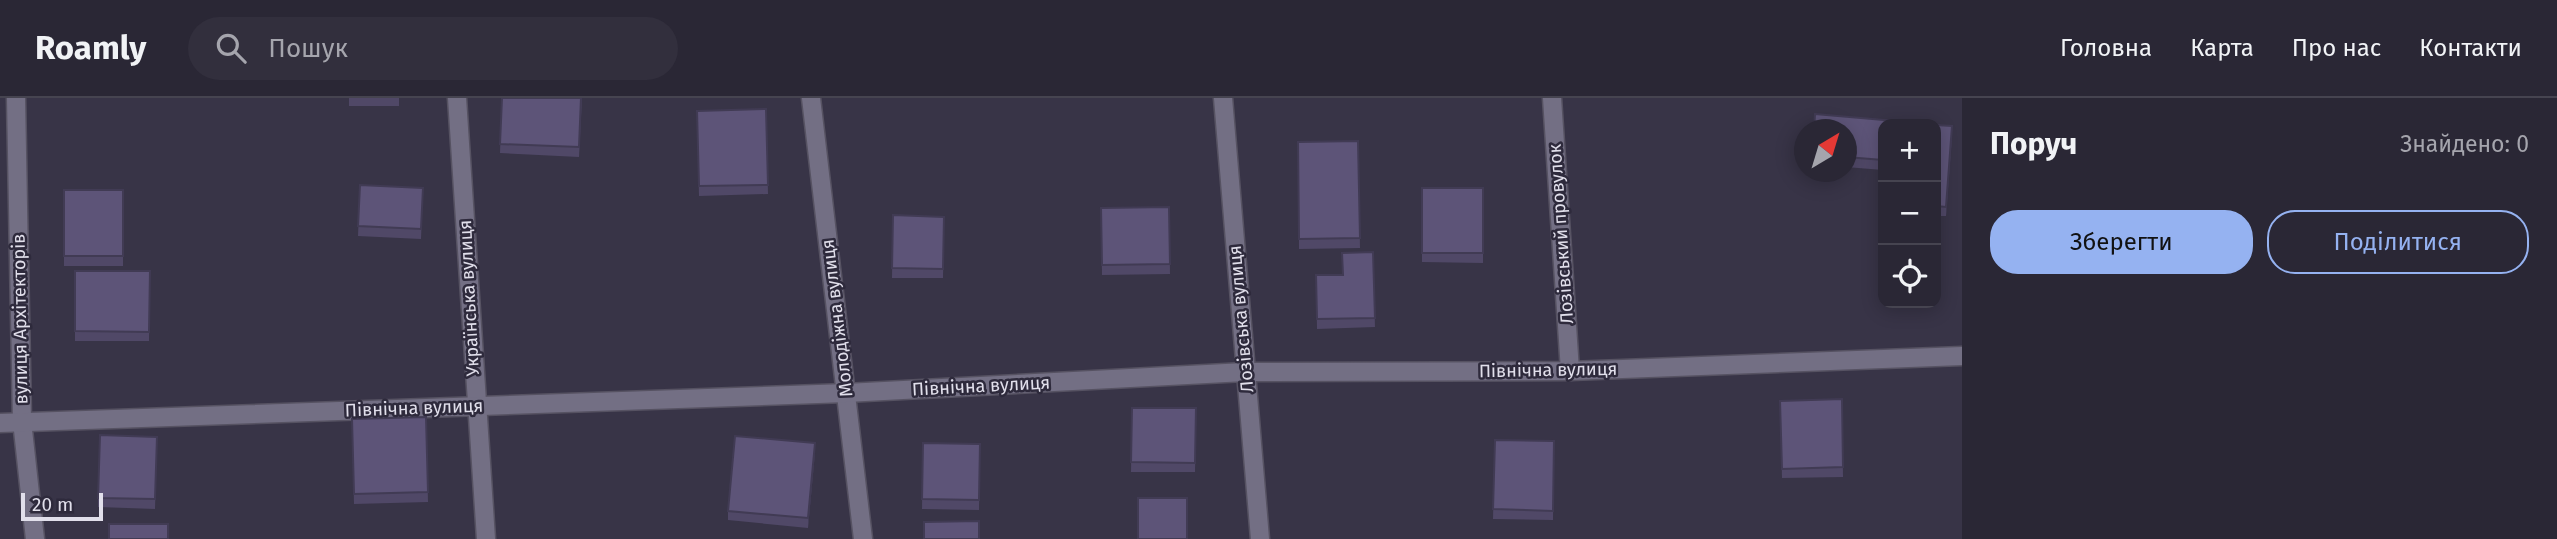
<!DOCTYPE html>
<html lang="uk">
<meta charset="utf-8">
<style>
body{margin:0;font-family:"Fira Sans",sans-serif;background:#322f3d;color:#f1f3f6}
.controls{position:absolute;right:21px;top:21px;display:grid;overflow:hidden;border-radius:14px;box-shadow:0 4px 18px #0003}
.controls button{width:63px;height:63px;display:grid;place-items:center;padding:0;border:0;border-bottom:2px solid #464450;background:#2a2735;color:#f1f3f6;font:35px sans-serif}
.compass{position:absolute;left:1794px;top:21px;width:63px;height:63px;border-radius:50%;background:#2a2735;box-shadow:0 4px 18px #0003;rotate:38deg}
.scale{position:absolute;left:21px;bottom:18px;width:82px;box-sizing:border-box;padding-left:7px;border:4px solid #e1dfeb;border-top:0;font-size:19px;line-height:24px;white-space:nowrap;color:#e1dfeb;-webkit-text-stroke:5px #2e2a3c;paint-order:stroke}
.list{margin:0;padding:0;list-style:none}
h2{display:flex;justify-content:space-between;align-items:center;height:91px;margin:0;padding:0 28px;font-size:30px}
h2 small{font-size:23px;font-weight:400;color:#a5a5ad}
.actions{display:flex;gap:14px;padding:21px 28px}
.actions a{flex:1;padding:16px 0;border:2px solid #95b2f1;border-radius:28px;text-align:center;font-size:24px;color:#95b2f1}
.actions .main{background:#95b2f1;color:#111}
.icon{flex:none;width:38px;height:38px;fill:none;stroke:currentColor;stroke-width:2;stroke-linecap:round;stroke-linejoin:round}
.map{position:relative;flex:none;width:1962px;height:441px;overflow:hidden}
header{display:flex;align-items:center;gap:42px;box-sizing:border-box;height:98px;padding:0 35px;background:#2a2735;border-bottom:2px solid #464450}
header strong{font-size:33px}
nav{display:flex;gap:38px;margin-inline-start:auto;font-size:24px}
.search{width:490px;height:63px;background:#322f3d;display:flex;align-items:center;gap:18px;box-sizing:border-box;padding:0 24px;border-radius:38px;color:#a5a5ad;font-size:26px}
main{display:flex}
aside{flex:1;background:#2a2735}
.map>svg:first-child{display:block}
</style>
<header>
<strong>Roamly</strong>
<div class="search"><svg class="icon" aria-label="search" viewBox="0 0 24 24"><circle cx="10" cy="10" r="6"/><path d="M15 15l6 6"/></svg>Пошук</div>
<nav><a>Головна</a><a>Карта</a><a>Про нас</a><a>Контакти</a></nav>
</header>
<main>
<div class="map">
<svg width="1962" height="441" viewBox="0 0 1962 441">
<rect width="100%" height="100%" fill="#383447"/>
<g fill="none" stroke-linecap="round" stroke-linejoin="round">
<g stroke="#565262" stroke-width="21">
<g id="minor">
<polyline points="16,0 22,323 35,441"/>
<polyline points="457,0 486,441"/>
<polyline points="811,0 863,441"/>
<polyline points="1223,0 1260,441"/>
<polyline points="1552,0 1570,273"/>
<polyline points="0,325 846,295 1245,274 1570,273 1962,258"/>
</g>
</g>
<use href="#minor" stroke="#736f84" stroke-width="18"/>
</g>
<g fill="#504867">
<rect x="349" y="0" width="50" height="8"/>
<polygon points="502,0 582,0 579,59 500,55"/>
<polygon points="766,11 768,96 699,98 697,13"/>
<polygon points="1883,26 1883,72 1846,69 1846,32"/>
<polygon points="1936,27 1952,38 1946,118 1936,118"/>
<polygon points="1358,43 1360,150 1299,151 1298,44"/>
<polygon points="360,87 423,90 421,141 358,138"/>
<polygon points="1422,90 1483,90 1483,165 1422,164"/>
<rect x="64" y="92" width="59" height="76"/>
<polygon points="1169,109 1170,176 1102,177 1101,110"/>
<polygon points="893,117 944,119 943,180 892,180"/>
<polygon points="1373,154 1375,229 1317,231 1316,177 1342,177"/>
<polygon points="75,173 150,173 149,243 75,243"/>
<polygon points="1842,301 1843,379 1782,380 1780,303"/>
<polygon points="1132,310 1196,310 1195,374 1131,374"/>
<polygon points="426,319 428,404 354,406 352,321"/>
<polygon points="157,339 155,411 98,409 98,400"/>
<polygon points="1495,342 1554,343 1553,422 1493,421"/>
<polygon points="923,345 980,346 979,412 922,411"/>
<polygon points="815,354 808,430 728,422 728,413"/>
</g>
<g fill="#413b54">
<polygon points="1952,28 1952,38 1946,118 1946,109"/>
<polygon points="815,345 815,354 808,430 808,420"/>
</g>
<g fill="#5d5478" stroke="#413b54" stroke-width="2">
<polygon points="502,0 581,0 579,49 500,46"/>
<polygon points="766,11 768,87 699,88 697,13"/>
<polygon points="1815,16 1930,26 1883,26 1883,62 1846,59 1846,32 1814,32"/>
<polygon points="1936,27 1952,28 1946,109 1936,108"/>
<polygon points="1358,43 1360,140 1299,141 1298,44"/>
<polygon points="360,87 423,90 421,131 358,128"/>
<rect x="1422" y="90" width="61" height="65"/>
<rect x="64" y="92" width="59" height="66"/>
<polygon points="1169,109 1170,166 1102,167 1101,110"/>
<polygon points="893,117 944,119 943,171 892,170"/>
<polygon points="1373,154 1375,220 1317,221 1316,177 1343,177 1342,155"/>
<polygon points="75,173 150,173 149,234 75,233"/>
<polygon points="1842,301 1843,369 1782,371 1780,303"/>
<polygon points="1132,310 1196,310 1195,365 1131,364"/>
<polygon points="426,319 428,394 354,396 352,321"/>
<polygon points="100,337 157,339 155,401 98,400"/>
<polygon points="735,338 815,345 808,420 728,413"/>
<polygon points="1495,342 1554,343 1553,413 1493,411"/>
<polygon points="923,345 980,346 979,402 922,401"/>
<rect x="1138" y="400" width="49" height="41"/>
<polygon points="979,423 979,441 924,441 924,424"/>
<rect x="109" y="426" width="59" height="15"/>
</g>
<g text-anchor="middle" stroke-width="5" stroke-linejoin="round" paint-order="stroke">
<g font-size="18" fill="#e1dfeb" stroke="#2e2a3c">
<text transform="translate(1561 136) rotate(-94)" y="6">Лозівський провулок</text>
<text transform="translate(469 200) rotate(-93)" y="6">Українська вулиця</text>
<text transform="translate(837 220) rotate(-97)" y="6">Молодіжна вулиця</text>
<text transform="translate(20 221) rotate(-91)" y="6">вулиця Архітекторів</text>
<text transform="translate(1241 221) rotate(-95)" y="6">Лозівська вулиця</text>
<text transform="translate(1548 272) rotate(-1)" y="6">Північна вулиця</text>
<text transform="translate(981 288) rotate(-3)" y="6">Північна вулиця</text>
<text transform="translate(414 310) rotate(-2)" y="6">Північна вулиця</text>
</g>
</g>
</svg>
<div class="controls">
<button>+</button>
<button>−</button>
<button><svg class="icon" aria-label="locate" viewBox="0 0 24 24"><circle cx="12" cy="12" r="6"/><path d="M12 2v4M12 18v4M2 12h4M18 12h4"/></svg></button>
</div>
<svg class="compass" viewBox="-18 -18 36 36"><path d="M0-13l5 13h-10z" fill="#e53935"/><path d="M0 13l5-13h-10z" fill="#a5a5ad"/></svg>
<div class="scale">20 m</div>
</div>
<aside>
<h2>Поруч<small>Знайдено: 0</small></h2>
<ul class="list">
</ul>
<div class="actions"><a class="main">Зберегти</a><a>Поділитися</a></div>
</aside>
</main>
